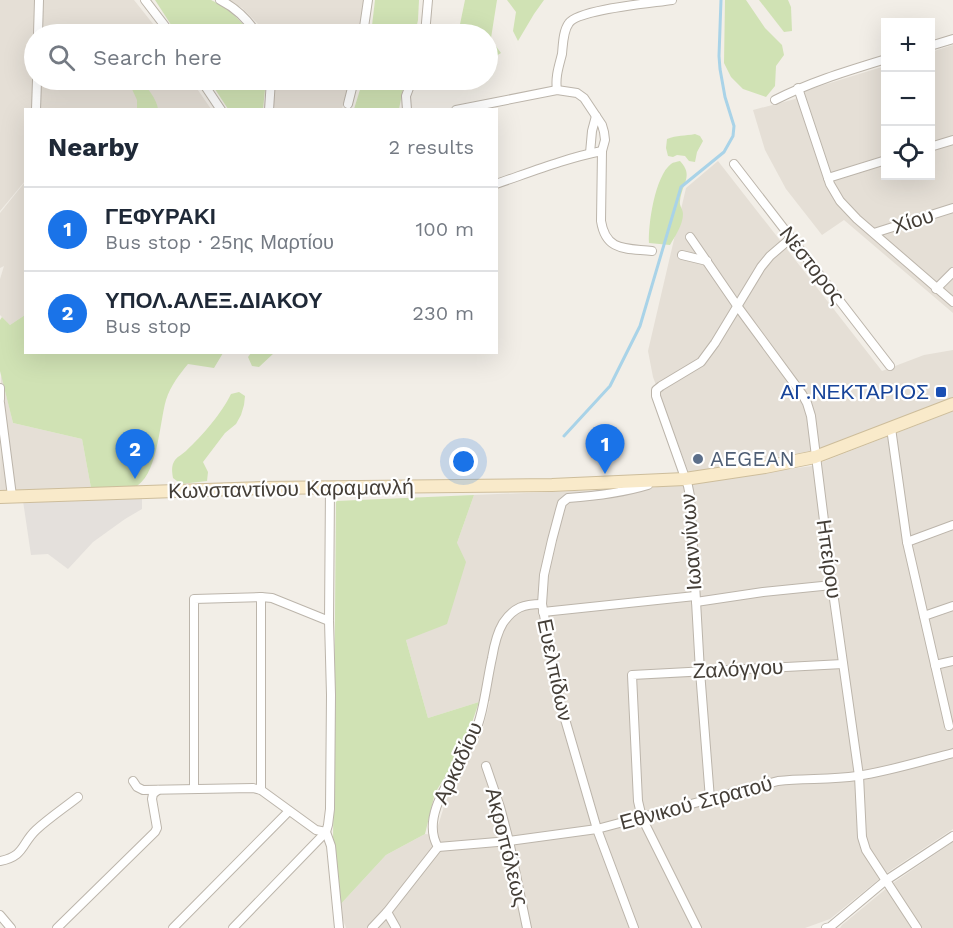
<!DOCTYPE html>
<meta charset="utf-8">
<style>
body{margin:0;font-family:"Work Sans",sans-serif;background:#f6f6f7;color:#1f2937}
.controls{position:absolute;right:18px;top:18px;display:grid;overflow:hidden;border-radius:0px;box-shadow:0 6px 24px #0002}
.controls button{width:54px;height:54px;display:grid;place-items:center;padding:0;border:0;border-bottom:2px solid #e0e1e3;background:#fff;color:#1f2937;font:30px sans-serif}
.you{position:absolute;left:464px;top:462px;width:21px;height:21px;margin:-15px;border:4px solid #fff;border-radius:50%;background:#1a73e8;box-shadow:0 0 0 9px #1a73e833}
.badge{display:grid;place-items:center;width:39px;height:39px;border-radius:50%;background:#1a73e8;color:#fff;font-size:20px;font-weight:700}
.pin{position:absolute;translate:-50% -50px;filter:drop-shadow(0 2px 3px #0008)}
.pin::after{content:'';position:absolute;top:32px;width:21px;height:18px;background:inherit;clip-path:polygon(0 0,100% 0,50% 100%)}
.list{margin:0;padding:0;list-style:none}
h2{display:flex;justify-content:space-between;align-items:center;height:78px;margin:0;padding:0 24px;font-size:26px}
h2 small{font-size:20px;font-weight:400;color:#747a83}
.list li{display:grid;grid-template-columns:39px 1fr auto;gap:18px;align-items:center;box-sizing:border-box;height:84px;padding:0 24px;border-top:2px solid #e0e1e3}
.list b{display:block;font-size:22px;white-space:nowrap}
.list p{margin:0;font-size:20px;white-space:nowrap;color:#747a83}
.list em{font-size:20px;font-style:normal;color:#747a83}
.icon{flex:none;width:33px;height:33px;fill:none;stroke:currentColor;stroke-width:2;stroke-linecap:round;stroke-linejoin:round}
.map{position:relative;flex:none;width:953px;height:928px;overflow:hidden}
.search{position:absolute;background:#fff;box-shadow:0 6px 24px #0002;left:24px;top:24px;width:474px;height:66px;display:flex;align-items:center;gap:15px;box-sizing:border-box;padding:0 21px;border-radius:33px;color:#747a83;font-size:22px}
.panel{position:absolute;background:#fff;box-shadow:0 6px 24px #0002;left:24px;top:108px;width:474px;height:246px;border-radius:0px}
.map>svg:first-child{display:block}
</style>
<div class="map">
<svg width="953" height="928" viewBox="0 0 953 928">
<rect width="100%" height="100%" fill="#f2eee7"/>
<g fill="#e5dfd6">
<polygon points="0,0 134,0 161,34 34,34 34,80 191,80 211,109 26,110 25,181 0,211"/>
<polygon points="228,0 364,0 359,34 263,34 258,24 242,8"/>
<polygon points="953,45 953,313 844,220 822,235 786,189 765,150 753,110 795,99 804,91 885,66 886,176 930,176 931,52"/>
<polygon points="275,80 350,80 342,109 272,110"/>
<polygon points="718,161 882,371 924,355 953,350 953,398 824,447 810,451 689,473 653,377 648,351 686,188"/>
<polygon points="25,182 25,315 10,325 0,315 0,279 4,266 0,268 0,213"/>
<polygon points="1,374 13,423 82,439 91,488 0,494"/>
<polygon points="953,411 953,829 888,872 830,919 805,928 346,928 338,907 386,855 425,834 435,835 448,794 481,735 490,701 479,702 428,718 406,640 457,543 474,495 650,488 812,466"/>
<polygon points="953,842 953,928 840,928 842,925 893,883"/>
</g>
<polygon fill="#e4e0dc" points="142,495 142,509 125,519 93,542 68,569 48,554 31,555 23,501"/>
<g fill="#d0e2b4">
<polygon points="155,0 211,0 223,6 234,15 248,29 251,34 177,34"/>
<polygon points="375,0 419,0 418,20 415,34 371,34"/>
<polygon points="465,0 497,0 491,38 495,45 501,53 491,59 488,54 488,34 458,34"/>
<polygon points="507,0 544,0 534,14 518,41 513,31 516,12"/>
<polygon points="725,0 746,0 765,28 782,45 784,55 776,66 775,86 766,97 743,89 731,77 724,63"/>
<polygon points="759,0 788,0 791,7 792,31 784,32"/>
<path d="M132 80H141C147 88 157 99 158 109H137V100L131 87Z"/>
<polygon points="209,80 266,80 263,109 228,109"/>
<polygon points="363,80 405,80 399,109 354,109"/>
<path d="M695 134 700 136 703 141 697 152 695 162 689 161 685 156 677 155 673 157 668 156 666 148 667 139C677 135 685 136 695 134Z"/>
<path d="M680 161C694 176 682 183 680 201 679 206 683 209 683 214 683 225 675 236 670 245L649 243C648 225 655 176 671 164 673 162 677 162 680 161Z"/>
<path d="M25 315 26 352 223 353 214 368 188 364C179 375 171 385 166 400 159 424 158 478 133 488 126 491 100 488 91 488L82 439 13 423 0 371V320L2 317 10 325Z"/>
<polygon points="251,353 251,352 274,353 259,367 252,366 248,357"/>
<path d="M239 392 245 396 244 405 241 415 236 424 225 433 203 462 208 472 207 481 181 484 173 478C172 471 171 466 175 460 178 456 183 454 186 451 202 436 222 413 231 394Z"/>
<polygon points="474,495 457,543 466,562 447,624 406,640 428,718 479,702 464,746 435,793 425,834 386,855 338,907 333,844 336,501"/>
</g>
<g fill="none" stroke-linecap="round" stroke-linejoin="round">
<polyline stroke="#a9d3e8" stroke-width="3" points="564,436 610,386 640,326 681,187 724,152 733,136 734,126 725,97 720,69 719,56 721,0"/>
<g stroke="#bcb5ab" stroke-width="10">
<g id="street">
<polyline points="145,0 171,34"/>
<path d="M220 0C236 8 248 20 257 34"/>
<polyline points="38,34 39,0"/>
<polyline points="363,34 368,0"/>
<polyline points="425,34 428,0"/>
<polyline points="930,46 953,39"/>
<polyline points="201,80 221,110"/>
<polyline points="798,88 830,184 840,201 857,219 953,302"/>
<path d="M557 90C555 77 559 66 562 54 563 44 563 31 569 23 579 9 653 3 672 0"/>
<path d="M775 100C810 82 847 71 886 59"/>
<polyline points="348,104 354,80"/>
<polyline points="36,110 37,80"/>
<polyline points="269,110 271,80"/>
<polyline points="407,110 406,96 412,80"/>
<path d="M456 110 557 90 577 93 584 98 602 125 604 132 605 140 602 151 601 221C606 252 626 248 652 251"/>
<polyline points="930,147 953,140"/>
<polyline points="590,153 592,131 596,116"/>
<polyline points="734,164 890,366"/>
<polyline points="828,178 886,160"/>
<path d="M496 184C531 172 566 158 602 151"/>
<polyline points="874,233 953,208"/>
<polyline points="690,237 738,307 802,394 807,403 811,416 832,585 859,776 862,837 866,850 917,928"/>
<polyline points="682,255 707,261"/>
<polyline points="936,289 953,272"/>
<polyline points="0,388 0,399"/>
<polyline points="0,403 12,496"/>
<polyline points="891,428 907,542 949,726"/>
<polyline points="907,542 953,525"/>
<polyline points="696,602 763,592 832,585"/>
<polyline points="543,612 695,596"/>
<polyline points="924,616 953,606"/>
<polyline points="935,665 953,661"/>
<polyline points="486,766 500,807 509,841 527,928"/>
<polyline points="133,781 137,787 143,790 253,788 261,790 316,830 326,832"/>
<polyline points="194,788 194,599 261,597 272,598 329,621"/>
<polyline points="261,790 261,597"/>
<polyline points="710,799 700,671 690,496 688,486 656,396 656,390 661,386 701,362 715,343 761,267 770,256 791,238"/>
<polyline points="326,832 331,846 339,928"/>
<path d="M438 847 509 841 597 829 778 781C804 778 831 780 857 776 890 771 922 761 953 753"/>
<path d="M438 847C418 813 460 769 473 738 484 713 486 685 492 658 494 646 497 633 503 623 514 607 524 604 542 604"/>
<path d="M0 861C25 856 21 844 36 830 49 818 64 808 78 797"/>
<polyline points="387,912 396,928"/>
<polyline points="0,915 11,928"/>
<polyline points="57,928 155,832 157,828 152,799 153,794 158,790"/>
<polyline points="173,928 289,811"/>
<polyline points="233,928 326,832 328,825 330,809 331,695 329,621 330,487"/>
<polyline points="372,928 387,912 438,847"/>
<path d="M634 928 597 829 560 702 542 604 544 575 552 540 560 510 562 503 568 498C596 496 622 493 648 485"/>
<polyline points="697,928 642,818 638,801 632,675 843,664"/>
<polyline points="826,928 830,927 885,881 953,836"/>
</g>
</g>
<g stroke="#cdbd9b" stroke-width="14">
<polyline id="secondary" points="0,497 260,488 552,485 685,479 765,467 815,457 953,404"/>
</g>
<use href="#street" stroke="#fff" stroke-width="8"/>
<use href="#secondary" stroke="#f9eaca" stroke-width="12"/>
</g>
<rect fill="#1a4fb4" stroke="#fff" stroke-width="2" x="935" y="386" width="12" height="12" rx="3"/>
<circle fill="#5c6f8a" stroke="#fff" stroke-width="2" cx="698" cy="459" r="6"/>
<g text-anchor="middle" stroke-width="4.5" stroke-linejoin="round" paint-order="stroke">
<g font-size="21" fill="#443e37" stroke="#fff">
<text transform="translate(913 221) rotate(-18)" y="7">Χίου</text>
<text transform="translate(812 265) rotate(52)" y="7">Νέστορος</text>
<text transform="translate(291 489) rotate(-1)" y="7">Κωνσταντίνου Καραμανλή</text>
<text transform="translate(691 542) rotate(-94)" y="7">Ιωαννίνων</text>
<text transform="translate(829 559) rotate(82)" y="7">Ηπείρου</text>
<text transform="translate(738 669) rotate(-3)" y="7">Ζαλόγγου</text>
<text transform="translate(555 670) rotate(78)" y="7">Ευελπίδων</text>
<text transform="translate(458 763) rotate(-65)" y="7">Αρκαδίου</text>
<text transform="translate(696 803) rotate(-15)" y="7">Εθνικού Στρατού</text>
<text transform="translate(507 847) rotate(76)" y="7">Ακροπόλεως</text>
</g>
<g font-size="21" fill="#164399" stroke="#fff" text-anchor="end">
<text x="929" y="399">ΑΓ.ΝΕΚΤΑΡΙΟΣ</text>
</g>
<g font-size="21" fill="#4e5e75" stroke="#fff" text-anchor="start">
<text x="710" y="466">AEGEAN</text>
</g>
</g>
</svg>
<div class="controls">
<button>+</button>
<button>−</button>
<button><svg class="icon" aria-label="locate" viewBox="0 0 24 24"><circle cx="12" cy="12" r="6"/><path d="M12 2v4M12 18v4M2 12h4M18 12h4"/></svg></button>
</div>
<div class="you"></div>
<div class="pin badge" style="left:605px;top:474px">1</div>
<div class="pin badge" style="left:135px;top:479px">2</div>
<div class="search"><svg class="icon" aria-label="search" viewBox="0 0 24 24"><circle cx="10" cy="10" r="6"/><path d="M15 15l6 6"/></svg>Search here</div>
<section class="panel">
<h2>Nearby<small>2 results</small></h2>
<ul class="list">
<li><span class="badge">1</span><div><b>ΓΕΦΥΡΑΚΙ</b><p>Bus stop · 25ης Μαρτίου</p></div><em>100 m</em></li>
<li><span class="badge">2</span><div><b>ΥΠΟΛ.ΑΛΕΞ.ΔΙΑΚΟΥ</b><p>Bus stop</p></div><em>230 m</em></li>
</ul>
</section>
</div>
